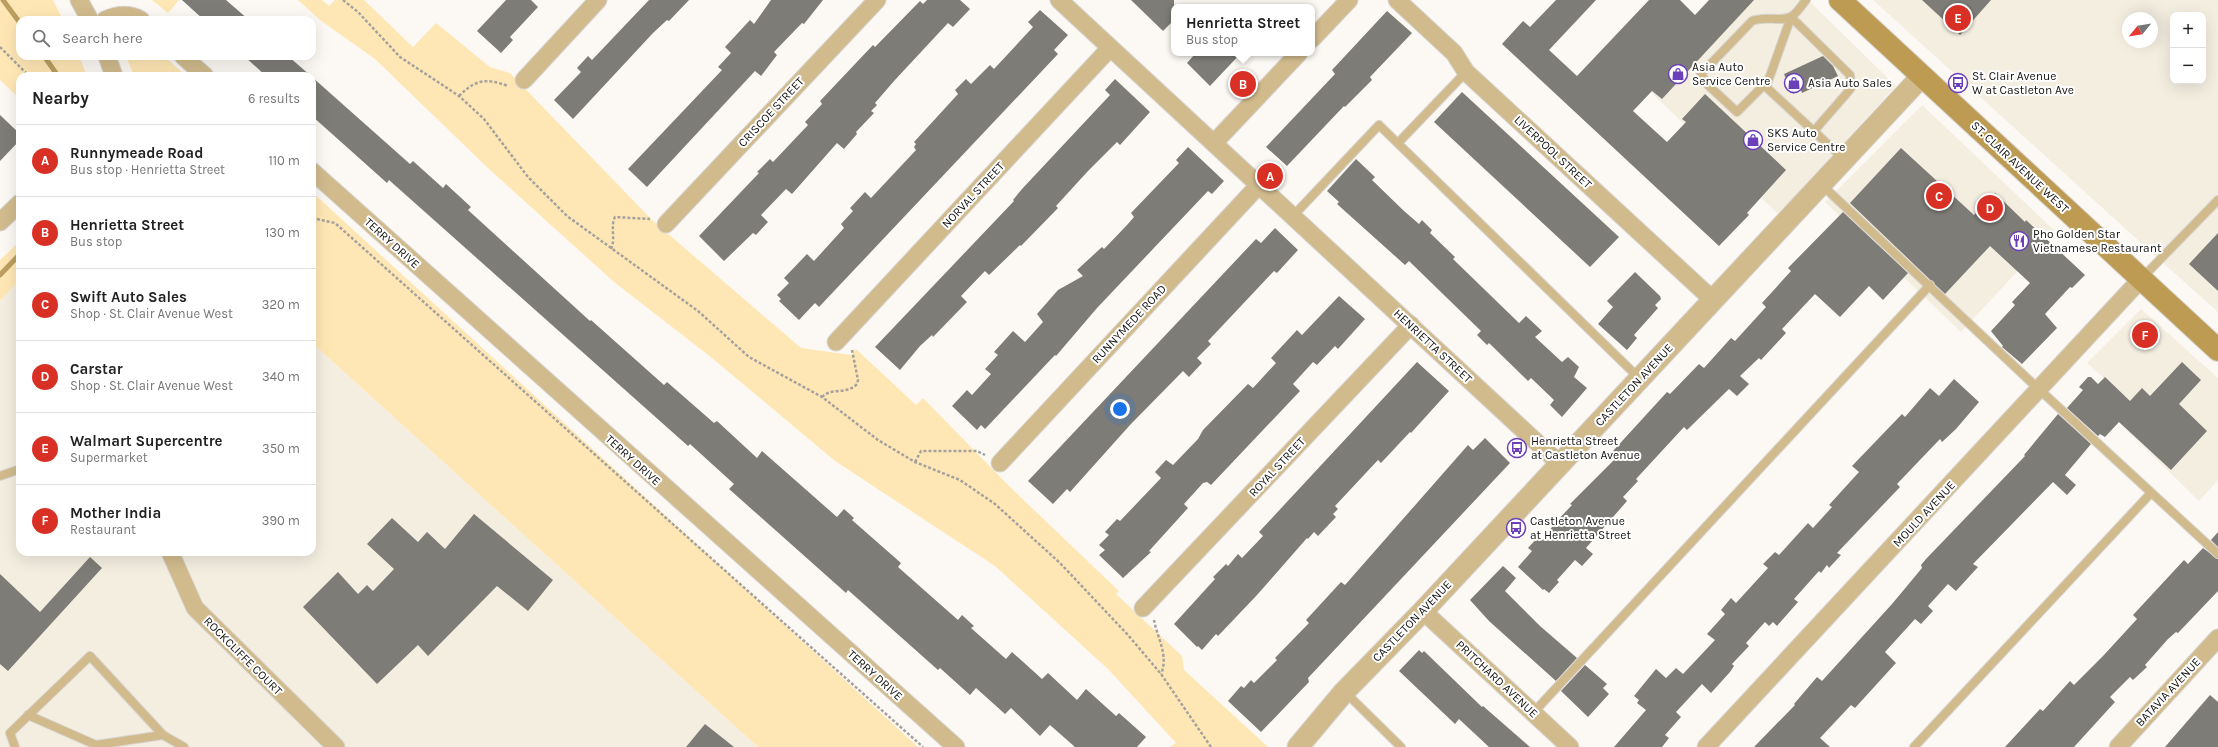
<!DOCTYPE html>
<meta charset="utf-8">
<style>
body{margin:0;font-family:Karla,sans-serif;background:#f6f6f6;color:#222}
.controls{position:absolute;right:12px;top:12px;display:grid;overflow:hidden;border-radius:8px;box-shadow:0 4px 16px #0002}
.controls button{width:36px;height:36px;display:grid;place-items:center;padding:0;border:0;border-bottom:1px solid #e0e0e0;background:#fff;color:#222;font:20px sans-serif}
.compass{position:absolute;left:2122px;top:12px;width:36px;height:36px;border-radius:50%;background:#fff;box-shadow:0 4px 16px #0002;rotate:240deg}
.you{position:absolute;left:1120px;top:409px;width:14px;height:14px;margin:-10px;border:3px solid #fff;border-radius:50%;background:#1a73e8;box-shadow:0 0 0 6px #1a73e833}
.badge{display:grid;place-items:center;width:26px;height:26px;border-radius:50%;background:#d93025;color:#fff;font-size:13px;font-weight:700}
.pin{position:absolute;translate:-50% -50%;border:2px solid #fff;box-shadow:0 1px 4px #0006}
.popup{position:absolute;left:1171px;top:4px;width:144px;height:52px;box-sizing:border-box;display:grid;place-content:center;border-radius:8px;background:#fff;filter:drop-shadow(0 1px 3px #0005);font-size:13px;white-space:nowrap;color:#767676}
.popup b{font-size:15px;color:#222}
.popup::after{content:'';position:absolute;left:50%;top:100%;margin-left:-8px;border:8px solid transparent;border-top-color:#fff}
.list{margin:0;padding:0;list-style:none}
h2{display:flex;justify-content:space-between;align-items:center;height:52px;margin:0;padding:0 16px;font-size:17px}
h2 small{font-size:13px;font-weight:400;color:#767676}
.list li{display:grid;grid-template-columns:26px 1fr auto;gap:12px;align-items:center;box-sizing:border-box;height:72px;padding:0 16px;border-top:1px solid #e0e0e0}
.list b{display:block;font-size:15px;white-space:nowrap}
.list p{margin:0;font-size:13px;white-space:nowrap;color:#767676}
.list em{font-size:13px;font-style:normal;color:#767676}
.icon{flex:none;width:22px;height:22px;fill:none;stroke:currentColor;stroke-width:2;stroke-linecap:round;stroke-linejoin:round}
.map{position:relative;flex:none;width:2218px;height:747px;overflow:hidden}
.search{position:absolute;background:#fff;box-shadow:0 4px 16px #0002;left:16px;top:16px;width:300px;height:44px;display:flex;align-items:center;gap:10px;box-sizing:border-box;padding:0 14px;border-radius:12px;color:#767676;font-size:15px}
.panel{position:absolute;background:#fff;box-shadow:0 4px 16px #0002;left:16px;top:72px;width:300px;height:484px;border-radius:12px}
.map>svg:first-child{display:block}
</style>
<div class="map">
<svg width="2218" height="747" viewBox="0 0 2218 747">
<rect width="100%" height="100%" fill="#fcf9f4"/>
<g fill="#f4eee1" fill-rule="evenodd">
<polygon points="1710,0 1808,0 1896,86 1778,214 1636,78"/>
<path d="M1873 0H2218V312L2171 270ZM2173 15H2203V81H2173ZM2128 18H2152V42H2128Z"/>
<polygon points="1922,105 2055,231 1961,332 1825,202"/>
<polygon points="20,279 20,552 312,552 312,343 758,747 0,747 0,301"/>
<polygon points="2141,309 2218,378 2218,480 2199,501 2113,417 2127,399 2087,363"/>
</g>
<g fill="#ffe7b5">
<polygon points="0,0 53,0 63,20 20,20 20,56 79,56 87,76 20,76 20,99 0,80"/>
<polygon points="152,0 179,0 168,13"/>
<polygon points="298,0 322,0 329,6 335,0 364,0 413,47 436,23 490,67 510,73 652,220 801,348 851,355 856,349 916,405 923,398 1012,489 1119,591 1116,594 1182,656 1184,670 1268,747 1170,747 1176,743 1108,669 995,566 835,461 712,358 614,282 490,170 375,59 320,20"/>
<polygon points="126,56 164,56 186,76 134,76"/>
<polygon points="312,192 918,747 758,747 312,343"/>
<polygon points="20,241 20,279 0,301 0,260"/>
</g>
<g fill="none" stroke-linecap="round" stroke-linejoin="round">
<g stroke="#bb9e60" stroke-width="5">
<polyline points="3,0 20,23"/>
<polyline points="44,56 58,76"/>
<polyline points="0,275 20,254"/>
</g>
</g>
<g fill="#7e7c77">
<polygon points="182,0 226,0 249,20 204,20"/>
<polygon points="506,0 531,0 538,7 510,37 513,40 501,53 477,31"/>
<polygon points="649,0 689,0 669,21 667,20 653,33 573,119 554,100 581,72 577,68 588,56 592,60"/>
<polygon points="771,0 823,0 804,24 802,23 774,52 777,55 761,76 755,71 647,187 628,169 722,70 718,67 731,53 725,47 750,20 754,24"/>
<polygon points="927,0 960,0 970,9 953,27 948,23 894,81 875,103 877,105 871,111 874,113 856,132 857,134 844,149 837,143 792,194 786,189 761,215 768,222 756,235 753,233 724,261 699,236 759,173 757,172 770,159 773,162 808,125 805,122 822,104 820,101 873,45 875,47 920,1 923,4"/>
<polygon points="1131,0 1174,0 1174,20 1163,31"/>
<polygon points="1556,0 1596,0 1549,50 1577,76 1649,0 1680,0 1695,15 1709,0 1754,0 1662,99 1652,91 1633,111 1667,142 1686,122 1682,119 1705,94 1786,170 1747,213 1749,215 1719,246 1502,44 1523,21 1530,27"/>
<polygon points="1922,0 1991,0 1960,35"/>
<polygon points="1040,10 1068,35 1054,50 1058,54 819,307 815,303 799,320 779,301 781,299 777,295 789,283 784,278 807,254 814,261 844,228 841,224 853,211 850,208 865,192 871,198 916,150 914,147 916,144 914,142 958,94 955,90 966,79 971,84 990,65 994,69 1033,27 1028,22"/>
<polygon points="1387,11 1412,33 1370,77 1372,80 1345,107 1344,106 1287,166 1266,147 1335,74 1332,70"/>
<polygon points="1196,53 1241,53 1210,86 1187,63"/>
<polygon points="244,56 288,56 311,76 266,76"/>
<polygon points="1823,56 1833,66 1838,76 1802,93 1801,90 1793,94 1784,74"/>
<polygon points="312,77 410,164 413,161 443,188 446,184 471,207 468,210 590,321 591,320 664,385 667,382 714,423 717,421 757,458 762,451 837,517 844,509 854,518 852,520 901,563 898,567 958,620 962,615 974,626 971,628 1006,659 1012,652 1042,679 1048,673 1077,700 1086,689 1116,716 1119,713 1146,737 1137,747 1075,747 1050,725 1040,736 1011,708 1005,714 976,688 970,695 940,668 938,670 848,590 846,593 729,489 734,484 690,444 688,446 389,180 387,183 312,116"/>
<polygon points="1115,79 1150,112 1120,145 1117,142 1088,171 1056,206 1058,208 1021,246 1020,245 989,275 985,271 961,296 967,302 933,337 932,335 920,346 900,370 875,347 1014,201 1013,200 1022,189 1110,95 1105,90"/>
<polygon points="1462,92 1619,237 1590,267 1434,122"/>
<polygon points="0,115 20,134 20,140 0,161"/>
<polygon points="1188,147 1224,181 1212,194 1208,191 1097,308 1056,356 1055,355 985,429 981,425 977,430 952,406 967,390 972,395 991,374 985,369 998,355 994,352 1013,331 1025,342 1043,322 1037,314 1058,290 1083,276 1077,270 1102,247 1104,249 1127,225 1134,217 1131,213 1179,163 1176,160"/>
<polygon points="1901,148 1974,215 1995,193 2025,222 2026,220 2085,275 2072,288 2070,287 2045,314 2057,328 2022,364 2002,347 2003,346 1991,331 2015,305 2012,302 2030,283 1990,246 1945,294 1850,203"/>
<polygon points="1356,159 1375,177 1372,180 1404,211 1419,224 1422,220 1432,230 1430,233 1455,257 1453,259 1519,323 1526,316 1542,331 1535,337 1562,362 1568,357 1579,367 1574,377 1587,388 1562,417 1550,405 1554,400 1531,378 1528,381 1489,343 1487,345 1477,335 1481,331 1409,261 1405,265 1337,204 1339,202 1327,191"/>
<polygon points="1843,212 1908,273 1883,300 1869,286 1840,317 1815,294 1782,329 1786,333 1761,360 1759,358 1740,376 1749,384 1737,396 1729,389 1687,430 1684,427 1636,479 1638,481 1623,497 1627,501 1586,548 1593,554 1582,566 1575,560 1557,580 1559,582 1549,593 1544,589 1543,590 1518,567 1532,551 1528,548 1539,536 1543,540 1554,524 1572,505 1570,504 1618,456 1613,451 1667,392 1670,394 1699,364 1704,368 1731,338 1735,341 1766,307 1762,303 1791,271 1788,268"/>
<polygon points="1275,228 1298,250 1277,273 1274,271 1208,341 1211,344 1197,358 1202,363 1189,377 1183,371 1130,425 1070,492 1067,489 1053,504 1028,481 1256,239 1261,243"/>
<polygon points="2218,233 2218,291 2189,264"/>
<polygon points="1635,272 1660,296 1661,299 1655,305 1658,308 1634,335 1637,338 1627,350 1598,324 1613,307 1607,301"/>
<polygon points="1339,296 1365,319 1338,349 1335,346 1317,365 1313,362 1293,384 1300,391 1211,485 1207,482 1203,483 1184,504 1188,508 1149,551 1151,552 1123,578 1099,555 1105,550 1099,545 1109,535 1105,532 1117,519 1120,521 1161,478 1155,472 1166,460 1173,465 1198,439 1203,430 1248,384 1253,388 1276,363 1271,358 1297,330 1302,335"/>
<polygon points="1417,362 1449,391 1411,433 1410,432 1381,463 1378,460 1335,506 1338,509 1333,514 1336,517 1318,536 1314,532 1308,539 1307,538 1257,595 1218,636 1216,634 1202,650 1198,646 1197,647 1174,624 1215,579 1213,577 1226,564 1228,566 1238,554 1242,558 1263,536 1259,532"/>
<polygon points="2182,362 2201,380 2179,404 2207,431 2171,470 2119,422 2105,437 2100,434 2098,436 2067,408 2083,390 2079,387 2088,377 2091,377 2098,384 2105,377 2130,401 2142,388 2150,396"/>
<polygon points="1954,379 1979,402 1956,429 1942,442 1940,439 1897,484 1900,487 1837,553 1841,555 1829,568 1827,565 1821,573 1819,571 1794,599 1798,602 1777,626 1773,622 1769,626 1765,622 1746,643 1749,646 1732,664 1734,666 1730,672 1711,693 1702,684 1676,712 1681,717 1665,735 1669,738 1662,747 1614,747 1646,710 1637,703 1639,700 1634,696 1656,669 1666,678 1676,668 1683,674 1715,640 1707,634 1725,614 1721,610 1731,598 1736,603 1768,568 1763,564 1775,552 1779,555 1808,523 1813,528 1832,507 1829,505 1859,472 1852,466 1902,414 1905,417 1930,388 1939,396"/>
<polygon points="2058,414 2091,444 2065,475 2076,485 2067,495 2053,482 1973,564 1978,567 1956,591 1948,584 1928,606 1933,611 1921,624 1915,619 1885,652 1896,663 1855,708 1851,705 1820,738 1830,747 1754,747 1795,705 1794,704 1817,677 1822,681 1892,604 1922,568 1921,565 1926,559 2025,456 2024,455"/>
<polygon points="1485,438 1510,463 1308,678 1309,682 1261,732 1228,701 1241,686 1244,688 1251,680 1254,683 1277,660 1275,658 1309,623 1306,620 1341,582 1345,585 1468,445 1473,450"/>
<polygon points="474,514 553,580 528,611 497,586 428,656 418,645 377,684 303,607 338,572 358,594 367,585 373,591 394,569 367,544 392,518 418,542 427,532 445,549"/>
<polygon points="2218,532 2218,547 2211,540"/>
<polygon points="2203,548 2218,559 2218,591 2178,633 2176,632 2168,639 2145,665 2147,667 2133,680 2130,677 2110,697 2115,702 2074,747 2005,747 2040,709 2043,711 2070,681 2074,685 2103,656 2137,619 2133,615 2184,560 2188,564"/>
<polygon points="90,557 102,568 8,671 0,664 0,574 40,612"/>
<polygon points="1503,566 1516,578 1505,591 1540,626 1577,658 1556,681 1489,621 1470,600"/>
<polygon points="1419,650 1422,653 1424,651 1482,707 1483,706 1530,747 1489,747 1459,719 1455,724 1399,671"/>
<polygon points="1585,665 1607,684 1603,688 1609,694 1588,717 1561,691"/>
<polygon points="2210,695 2218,702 2218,747 2165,747"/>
<polygon points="705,724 734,747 686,747"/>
</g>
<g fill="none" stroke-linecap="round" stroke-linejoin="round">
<g stroke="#d7d4d0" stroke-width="10">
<g id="service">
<path d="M1806 0C1802 5 1797 13 1792 16 1781 23 1766 15 1752 21L1701 74 1708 85 1737 112 1763 86 1766 87 1845 160"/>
<polyline points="1766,87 1791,17 1850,75 1851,88 1847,93 1814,131"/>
<polyline points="1398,143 1466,72"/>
<polyline points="1822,185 2030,381 2218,554"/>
<polyline points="1293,216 1379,125 1639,378"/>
<polyline points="2142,278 2218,200"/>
<polyline points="0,476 20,469"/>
<polyline points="1345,692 1401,747"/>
<polyline points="1533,713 1930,285"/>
<polyline points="28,715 96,745 163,735"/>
<polyline points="15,747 10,733 90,656 163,735 184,747"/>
<polyline points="1914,747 2151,493"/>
</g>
</g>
<g stroke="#d7d4d0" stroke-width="19">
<g id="minor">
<polyline points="79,0 90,20"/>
<polyline points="1059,0 1560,464"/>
<polyline points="1397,0 1454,53 1466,72 1713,300"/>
<path d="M105 20C118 14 129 13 141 20"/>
<polyline points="1312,39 1349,0"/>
<polyline points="107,56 114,76"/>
<polyline points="183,56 205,76"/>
<polyline points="524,80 598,0"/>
<polyline points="1214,143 1299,53"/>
<polyline points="312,171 956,747"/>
<polyline points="0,222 20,203"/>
<polyline points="666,224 877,0"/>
<polyline points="836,342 1110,48"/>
<polyline points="1000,463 1259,185"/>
<polyline points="170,552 195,608 336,747"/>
<polyline points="1143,608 1411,325"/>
<polyline points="1423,611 1570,747"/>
<polyline points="1706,747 2141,279"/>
<polyline points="2118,747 2218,638"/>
</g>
</g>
<g stroke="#d7d4d0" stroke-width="23">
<polyline id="tertiary" points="1298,747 1344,692 1423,611 1922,76"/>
</g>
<g stroke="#d7d4d0" stroke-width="24">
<polyline id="secondary" points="1840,0 2218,350"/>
</g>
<g stroke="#a5a29e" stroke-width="2.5" stroke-dasharray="3 2" stroke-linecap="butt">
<polyline points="343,0 358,12 400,57 459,96 484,119 528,177 567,216 698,311 749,357 822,397 878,440 915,462 960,480 995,504 1060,563 1128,635 1161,674 1211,747"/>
<polyline points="0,47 29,76"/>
<path d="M459 96C476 79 486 78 508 86"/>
<polyline points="312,218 335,223 923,747"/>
<path d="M611 249C616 239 610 227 615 217L650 219"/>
<path d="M822 397C832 387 847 395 857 384L858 380 852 350"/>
<polyline points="915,462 921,451 977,451 985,455"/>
<path d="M1154 620C1157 637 1169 656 1161 674"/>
</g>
<use href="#service" stroke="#d1bb8d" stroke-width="8"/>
<use href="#minor" stroke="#d1bb8d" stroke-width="17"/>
<use href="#tertiary" stroke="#d1bb8d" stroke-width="21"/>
<use href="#secondary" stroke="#bd9b52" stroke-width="22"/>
</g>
<defs>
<g id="shop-ring" transform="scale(1)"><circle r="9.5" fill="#fff" stroke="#6b40b9" stroke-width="1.5"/><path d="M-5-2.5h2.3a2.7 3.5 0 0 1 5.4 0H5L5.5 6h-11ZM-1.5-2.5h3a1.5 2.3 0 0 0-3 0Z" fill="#6b40b9"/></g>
<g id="bus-ring" transform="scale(1)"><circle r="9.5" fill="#fff" stroke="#6b40b9" stroke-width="1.5"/><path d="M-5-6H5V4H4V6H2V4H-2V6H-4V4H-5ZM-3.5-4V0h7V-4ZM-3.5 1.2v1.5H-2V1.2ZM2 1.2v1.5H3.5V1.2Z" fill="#6b40b9"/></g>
<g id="restaurant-ring" transform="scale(1)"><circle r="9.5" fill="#fff" stroke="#6b40b9" stroke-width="1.5"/><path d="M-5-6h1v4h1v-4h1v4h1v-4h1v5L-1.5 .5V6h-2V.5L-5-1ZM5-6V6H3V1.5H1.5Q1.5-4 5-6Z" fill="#6b40b9"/></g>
</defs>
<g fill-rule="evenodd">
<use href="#shop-ring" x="1678" y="74"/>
<use href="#shop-ring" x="1794" y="83"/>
<use href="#bus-ring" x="1958" y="83"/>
<use href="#shop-ring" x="1753" y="140"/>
<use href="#restaurant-ring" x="2019" y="241"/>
<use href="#bus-ring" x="1517" y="448"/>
<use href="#bus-ring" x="1516" y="528"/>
</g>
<g text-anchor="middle" stroke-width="4" stroke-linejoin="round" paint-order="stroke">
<g font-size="12" fill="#141311" stroke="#fff" text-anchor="start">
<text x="1692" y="71">Asia Auto<tspan x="1692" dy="14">Service Centre</tspan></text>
<text x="1972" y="80">St. Clair Avenue<tspan x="1972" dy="14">W at Castleton Ave</tspan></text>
<text x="1808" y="87">Asia Auto Sales</text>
<text x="1767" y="137">SKS Auto<tspan x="1767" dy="14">Service Centre</tspan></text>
<text x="2033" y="238">Pho Golden Star<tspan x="2033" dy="14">Vietnamese Restaurant</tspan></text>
<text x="1531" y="445">Henrietta Street<tspan x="1531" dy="14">at Castleton Avenue</tspan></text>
<text x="1530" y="525">Castleton Avenue<tspan x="1530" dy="14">at Henrietta Street</tspan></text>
</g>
<g font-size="12" fill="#141311" stroke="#fff">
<text transform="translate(771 112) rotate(-47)" y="4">CRISCOE STREET</text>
<text transform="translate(1553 152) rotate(43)" y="4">LIVERPOOL STREET</text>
<text transform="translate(2020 167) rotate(43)" y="4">ST. CLAIR AVENUE WEST</text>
<text transform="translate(973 195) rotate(-47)" y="4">NORVAL STREET</text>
<text transform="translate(392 243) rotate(42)" y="4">TERRY DRIVE</text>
<text transform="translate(1129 324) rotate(-47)" y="4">RUNNYMEDE ROAD</text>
<text transform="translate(1433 346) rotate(43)" y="4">HENRIETTA STREET</text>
<text transform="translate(1634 385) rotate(-47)" y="4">CASTLETON AVENUE</text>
<text transform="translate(633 460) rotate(42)" y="4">TERRY DRIVE</text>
<text transform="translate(1277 467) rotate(-47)" y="4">ROYAL STREET</text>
<text transform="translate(1924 514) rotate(-47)" y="4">MOULD AVENUE</text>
<text transform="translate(1412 621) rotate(-46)" y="4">CASTLETON AVENUE</text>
<text transform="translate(243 656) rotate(45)" y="4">ROCKCLIFFE COURT</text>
<text transform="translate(875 675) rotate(42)" y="4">TERRY DRIVE</text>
<text transform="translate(1497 679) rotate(43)" y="4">PRITCHARD AVENUE</text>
<text transform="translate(2168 692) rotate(-47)" y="4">BATAVIA AVENUE</text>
</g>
</g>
</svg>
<div class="controls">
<button>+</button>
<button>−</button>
</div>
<svg class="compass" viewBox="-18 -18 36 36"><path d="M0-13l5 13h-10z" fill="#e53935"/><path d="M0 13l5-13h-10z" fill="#767676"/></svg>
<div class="you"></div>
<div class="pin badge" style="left:1270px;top:176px">A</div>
<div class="pin badge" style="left:1243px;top:84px">B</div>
<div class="popup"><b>Henrietta Street</b>Bus stop</div>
<div class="pin badge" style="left:1939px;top:196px">C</div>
<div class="pin badge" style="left:1990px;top:208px">D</div>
<div class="pin badge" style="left:1958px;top:18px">E</div>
<div class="pin badge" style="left:2145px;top:335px">F</div>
<div class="search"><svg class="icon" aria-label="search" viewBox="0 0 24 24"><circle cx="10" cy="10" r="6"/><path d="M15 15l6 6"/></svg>Search here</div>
<section class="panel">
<h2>Nearby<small>6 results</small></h2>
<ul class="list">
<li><span class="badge">A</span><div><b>Runnymeade Road</b><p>Bus stop · Henrietta Street</p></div><em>110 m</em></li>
<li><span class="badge">B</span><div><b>Henrietta Street</b><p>Bus stop</p></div><em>130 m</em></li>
<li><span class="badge">C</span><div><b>Swift Auto Sales</b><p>Shop · St. Clair Avenue West</p></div><em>320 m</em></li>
<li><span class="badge">D</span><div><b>Carstar</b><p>Shop · St. Clair Avenue West</p></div><em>340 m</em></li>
<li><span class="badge">E</span><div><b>Walmart Supercentre</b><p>Supermarket</p></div><em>350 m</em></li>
<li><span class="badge">F</span><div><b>Mother India</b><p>Restaurant</p></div><em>390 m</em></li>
</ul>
</section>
</div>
